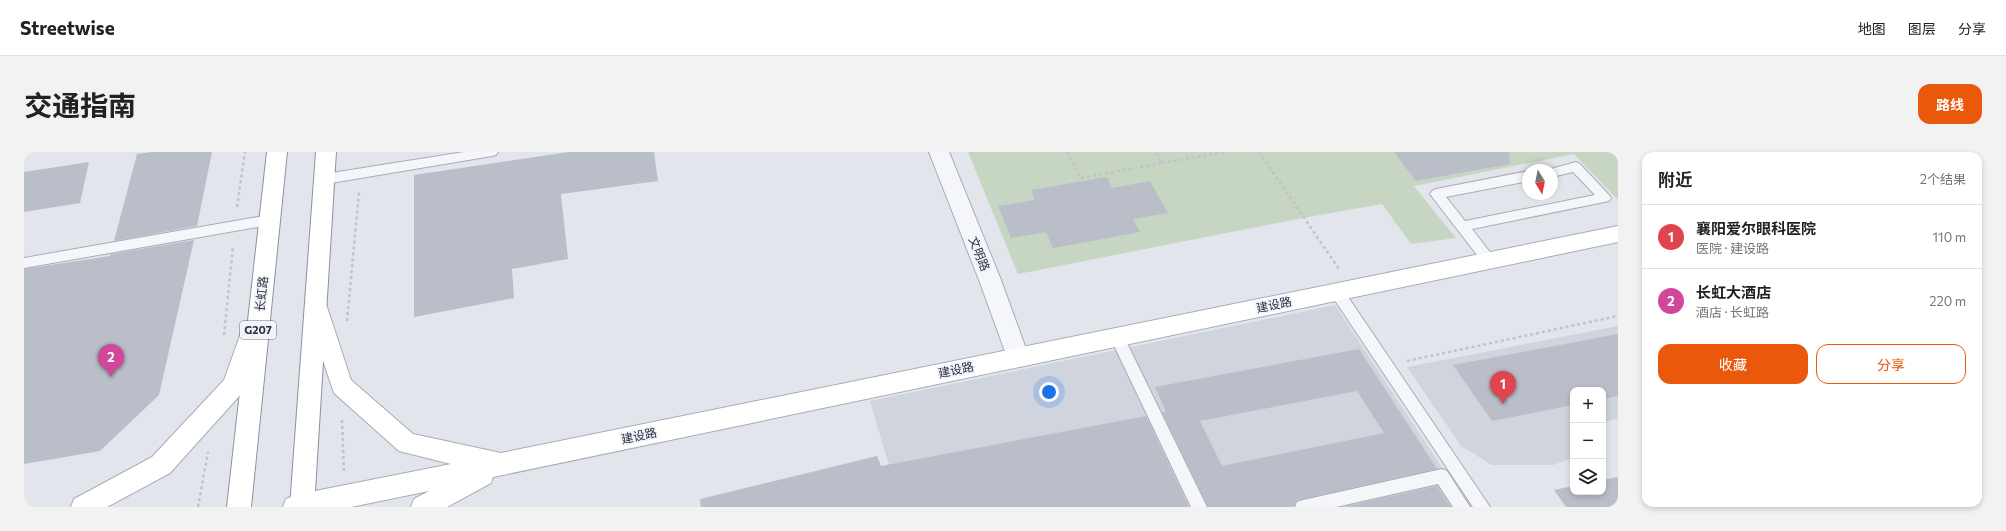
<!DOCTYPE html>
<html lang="zh">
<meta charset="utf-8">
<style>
body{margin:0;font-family:Commissioner,"Noto Sans SC",sans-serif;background:#f2f2f2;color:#222}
.controls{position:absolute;right:12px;bottom:12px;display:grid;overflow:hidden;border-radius:8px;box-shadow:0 2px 6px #0003}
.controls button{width:36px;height:36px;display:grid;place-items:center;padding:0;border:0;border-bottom:1px solid #e0e0e0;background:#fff;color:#222;font:20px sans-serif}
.compass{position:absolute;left:1498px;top:12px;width:36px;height:36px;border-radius:50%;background:#fff;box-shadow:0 2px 6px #0003;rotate:170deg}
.you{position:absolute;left:1025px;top:240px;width:14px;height:14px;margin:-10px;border:3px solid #fff;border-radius:50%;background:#1a73e8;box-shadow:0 0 0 6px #1a73e833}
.badge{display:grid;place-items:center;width:26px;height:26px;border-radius:50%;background:#ea580c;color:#fff;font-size:13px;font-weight:700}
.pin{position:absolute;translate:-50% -33px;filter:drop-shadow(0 1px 2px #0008)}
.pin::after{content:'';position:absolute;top:21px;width:14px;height:12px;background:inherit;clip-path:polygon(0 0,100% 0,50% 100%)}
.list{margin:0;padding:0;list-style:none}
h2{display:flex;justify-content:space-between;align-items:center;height:52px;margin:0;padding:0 16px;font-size:17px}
h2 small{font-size:13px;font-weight:400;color:#767676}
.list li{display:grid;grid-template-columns:26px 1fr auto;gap:12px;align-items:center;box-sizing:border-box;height:64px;padding:0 16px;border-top:1px solid #e0e0e0}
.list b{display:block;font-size:15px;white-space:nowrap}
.list p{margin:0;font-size:13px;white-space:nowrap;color:#767676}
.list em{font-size:13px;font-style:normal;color:#767676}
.actions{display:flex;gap:8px;padding:12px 16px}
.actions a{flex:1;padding:9px 0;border:1px solid #ea580c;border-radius:12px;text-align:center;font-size:14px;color:#ea580c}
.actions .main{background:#ea580c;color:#fff}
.icon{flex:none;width:22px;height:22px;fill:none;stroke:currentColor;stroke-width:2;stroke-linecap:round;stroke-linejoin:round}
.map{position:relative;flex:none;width:1594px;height:355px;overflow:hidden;border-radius:12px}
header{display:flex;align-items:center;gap:24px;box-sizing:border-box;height:56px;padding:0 20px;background:#fff;border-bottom:1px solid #e0e0e0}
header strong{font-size:19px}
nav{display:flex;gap:22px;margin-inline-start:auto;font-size:14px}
.intro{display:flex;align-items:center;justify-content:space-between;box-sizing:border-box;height:96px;padding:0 24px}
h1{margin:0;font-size:28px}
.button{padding:10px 18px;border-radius:12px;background:#ea580c;color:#fff;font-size:14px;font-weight:700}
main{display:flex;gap:24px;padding:0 24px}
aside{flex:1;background:#fff;border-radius:12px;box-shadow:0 2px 6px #0003}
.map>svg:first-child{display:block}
</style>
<header>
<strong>Streetwise</strong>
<nav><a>地图</a><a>图层</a><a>分享</a></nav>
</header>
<div class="intro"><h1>交通指南</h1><a class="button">路线</a></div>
<main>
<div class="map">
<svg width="1594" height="355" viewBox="0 0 1594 355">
<rect width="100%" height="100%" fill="#e2e5eb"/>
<g fill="#d0d4dd">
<polygon points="1311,153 1444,355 877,355 846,249"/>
<polygon points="1594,174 1594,267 1579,270 1579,238 1549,238 1549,306 1529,313 1468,313 1437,294 1383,215"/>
</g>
<polygon fill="#c7d5c3" points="944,0 1590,0 1594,4 1594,48 1550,2 1390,34 1432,86 1387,92 1358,52 1279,66 994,122"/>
<g fill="#b9bec9" fill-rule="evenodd">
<polygon points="128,0 188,0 173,74 90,89 113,2"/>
<polygon points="545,0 630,0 634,29 537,42 544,107 488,117 490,146 390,165 390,23"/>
<polygon points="1370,0 1485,0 1486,12 1392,29"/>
<polygon points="65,10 56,51 0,60 0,20"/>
<polygon points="1083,25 1088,36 1126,29 1144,61 1109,67 1116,80 1029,96 1022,80 987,86 974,54 1011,48 1007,38"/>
<polygon points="170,88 135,243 76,299 0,312 0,117 86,104 87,102"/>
<polygon points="1594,182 1594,244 1579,247 1579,238 1549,238 1549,253 1468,269 1429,213"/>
<path d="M1335 197 1413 317 1279 347 1272 349 1270 355H1184L1138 260H1142L1131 235ZM1333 239 1360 281 1198 314 1176 269Z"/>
<polygon points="1122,264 1165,355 677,355 676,347 853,304 857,314"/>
<polygon points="1594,325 1594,355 1542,355 1530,338 1549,334 1549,340 1579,340 1579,328"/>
<polygon points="1413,334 1427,355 1319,355"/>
</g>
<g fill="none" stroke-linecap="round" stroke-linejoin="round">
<g stroke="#a7acb6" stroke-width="2">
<g id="lane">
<polygon points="440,0 474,0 472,3 468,4 301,32 297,30 295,27 297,24 301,22"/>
<polygon points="1552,10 1556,12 1585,43 1587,46 1585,49 1448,77 1472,108 1470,112 1465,113 1460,112 1406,42 1408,39 1412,37 1504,19 1504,29 1422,45 1441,69 1571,43 1549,20 1528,25 1528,18 1523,18"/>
<polygon points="245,63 250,64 251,68 250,72 245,73 0,116 0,106"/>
<polygon points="1313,134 1318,136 1466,355 1449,355 1308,144 1306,140 1308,136"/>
<polygon points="1093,179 1098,181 1183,355 1167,355 1086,185 1088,181"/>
<polygon points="1418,317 1423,319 1446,355 1429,355 1414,332 1312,355 1271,355 1273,350 1279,348"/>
</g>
</g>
<g stroke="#a7acb6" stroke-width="2">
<polygon id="street" points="905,0 925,0 977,128 1005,205 1002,212 994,215 986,212 983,205 955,128"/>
</g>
<g stroke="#a7acb6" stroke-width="2">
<g id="secondary">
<polygon points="1594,74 1594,90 469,325 467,331 423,355 387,355 390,347 405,339 327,355 259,355 262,347 271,343 427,312 375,299 310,241 281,155 284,149 292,146 300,149 303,155 327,228 389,282 477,301"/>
<polygon points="229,169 237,171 240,178 218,241 146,321 83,355 47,355 50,347 128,305 200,228 218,178 221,171"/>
</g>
</g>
<g stroke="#8992a2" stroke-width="2">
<g id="highway">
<polygon points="243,0 263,0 227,355 203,355"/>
<polygon points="292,0 312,0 290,355 266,355"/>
</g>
</g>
<g stroke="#c0c3ca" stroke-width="2.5" stroke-dasharray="3 3" stroke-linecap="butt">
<polyline points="1043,0 1057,26 1138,11 1132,0"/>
<polyline points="1235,0 1315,117"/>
<polyline points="1138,11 1200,0"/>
<polyline points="213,55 221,0"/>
<polyline points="323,169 335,40"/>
<polyline points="200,183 209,94"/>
<polyline points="1383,209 1594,164"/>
<polyline points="318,268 320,319"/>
<polyline points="174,355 184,300"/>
</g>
<use href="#lane" fill="#f5f6f9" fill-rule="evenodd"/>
<use href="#street" fill="#f5f6f9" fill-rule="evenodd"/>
<use href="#secondary" fill="#fff" fill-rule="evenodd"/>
<use href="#highway" fill="#fff" fill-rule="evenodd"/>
</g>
<g text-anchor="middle" stroke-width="3.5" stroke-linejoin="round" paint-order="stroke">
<rect fill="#f2f4f8" stroke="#666c7a" stroke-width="1" x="216" y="169" width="36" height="18" rx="3"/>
<g font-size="11" font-weight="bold" fill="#2a3244">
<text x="234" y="182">G207</text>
</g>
<g font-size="12" fill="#2a3244" stroke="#f2f4f8">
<text transform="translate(955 102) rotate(68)" y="4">文明路</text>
<text transform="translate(238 142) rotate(-84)" y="4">长虹路</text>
<text transform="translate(1250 153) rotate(-12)" y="4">建设路</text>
<text transform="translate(932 218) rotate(-12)" y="4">建设路</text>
<text transform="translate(615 284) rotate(-12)" y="4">建设路</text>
</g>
</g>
</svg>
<div class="controls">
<button>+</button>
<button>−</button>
<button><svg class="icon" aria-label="layers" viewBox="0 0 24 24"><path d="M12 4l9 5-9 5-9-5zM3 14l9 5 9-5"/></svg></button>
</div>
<svg class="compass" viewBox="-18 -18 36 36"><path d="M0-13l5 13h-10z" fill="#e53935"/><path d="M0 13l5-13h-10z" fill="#767676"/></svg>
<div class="you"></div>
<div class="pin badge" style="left:1479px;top:252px;background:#e0444e">1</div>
<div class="pin badge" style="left:87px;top:225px;background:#d1479c">2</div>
</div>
<aside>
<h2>附近<small>2个结果</small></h2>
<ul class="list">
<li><span class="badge" style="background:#e0444e">1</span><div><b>襄阳爱尔眼科医院</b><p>医院 · 建设路</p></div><em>110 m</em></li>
<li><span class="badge" style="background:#d1479c">2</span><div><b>长虹大酒店</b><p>酒店 · 长虹路</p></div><em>220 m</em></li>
</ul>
<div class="actions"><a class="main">收藏</a><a>分享</a></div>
</aside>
</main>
